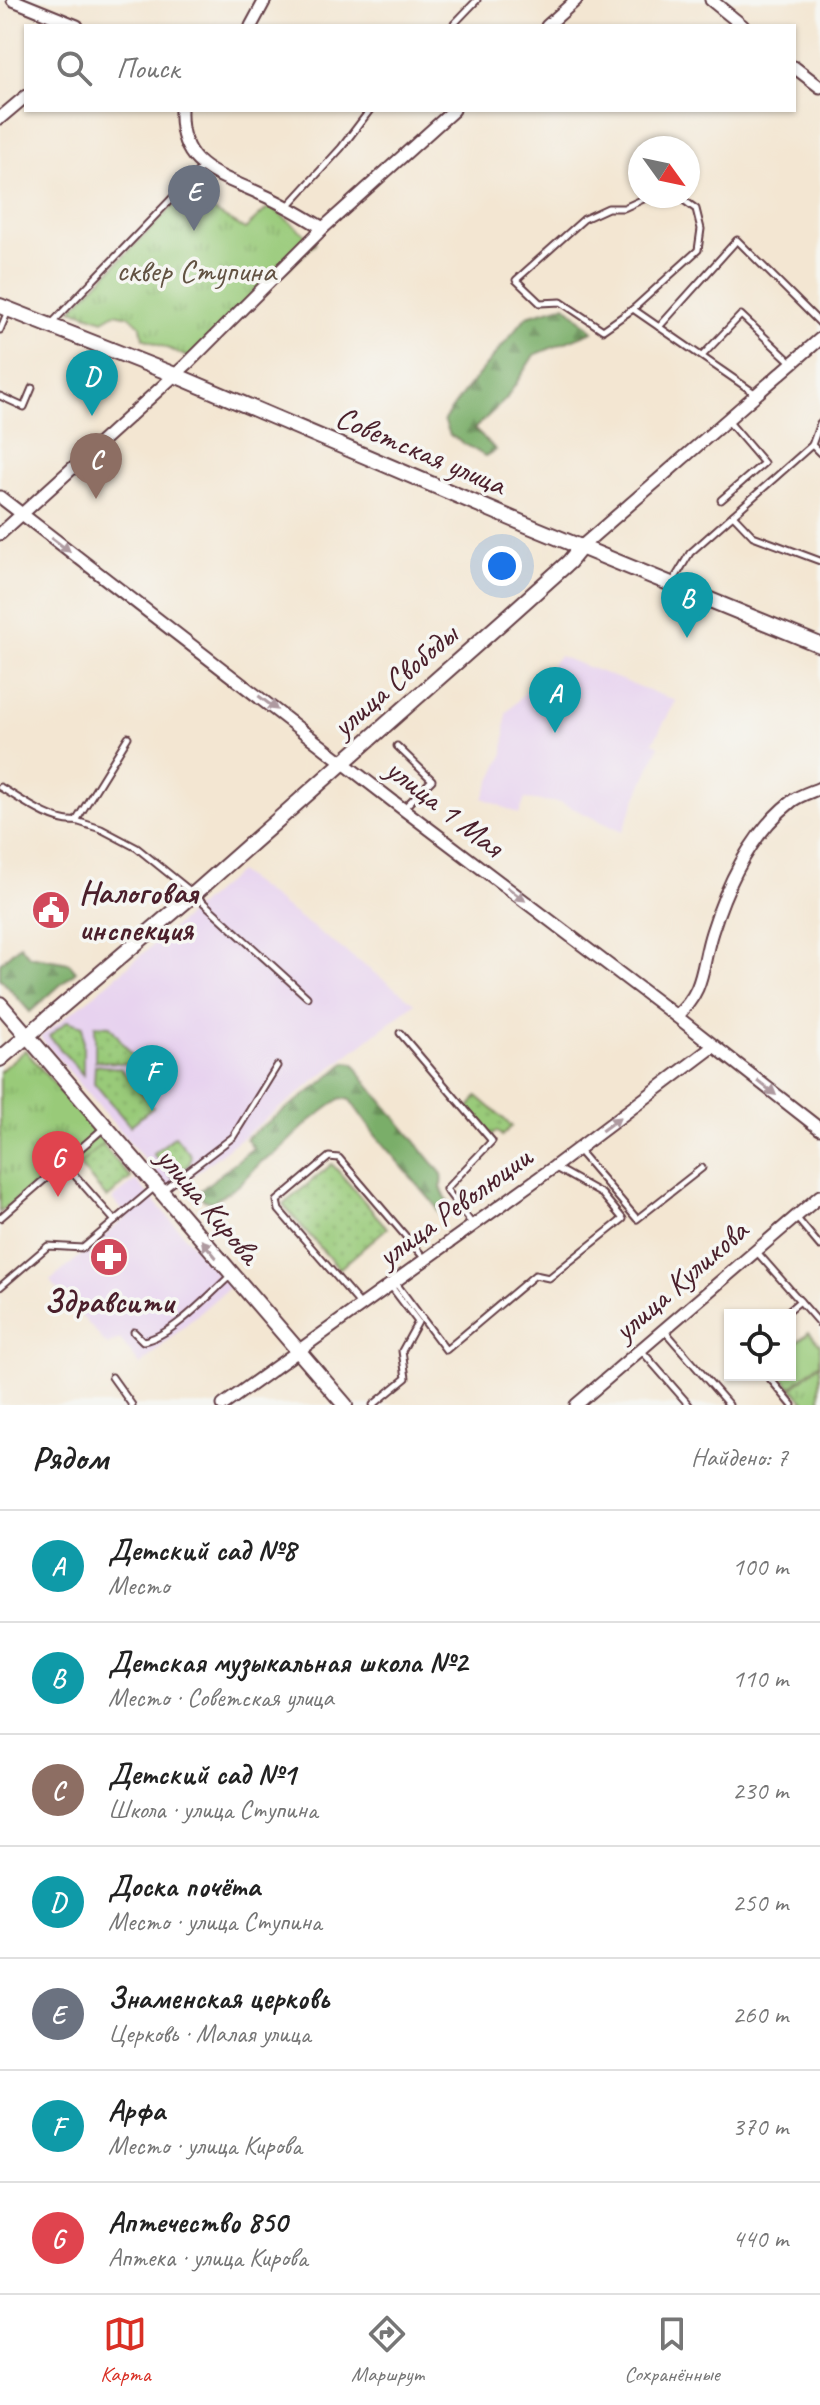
<!DOCTYPE html>
<html lang="ru">
<meta charset="utf-8">
<style>
body{margin:0;font-family:Caveat,sans-serif;background:#f2f2f2;color:#222}
.controls{position:absolute;right:24px;bottom:24px;display:grid;overflow:hidden;border-radius:0px;box-shadow:0 2px 6px #0004}
.controls button{width:72px;height:72px;display:grid;place-items:center;padding:0;border:0;border-bottom:2px solid #e0e0e0;background:#fff;color:#222;font:40px sans-serif}
.compass{position:absolute;left:628px;top:136px;width:72px;height:72px;border-radius:50%;background:#fff;box-shadow:0 2px 6px #0004;rotate:123deg}
.you{position:absolute;left:502px;top:566px;width:28px;height:28px;margin:-20px;border:6px solid #fff;border-radius:50%;background:#1a73e8;box-shadow:0 0 0 12px #1a73e833}
.badge{display:grid;place-items:center;width:52px;height:52px;border-radius:50%;background:#d93025;color:#fff;font-size:26px;font-weight:700}
.pin{position:absolute;translate:-50% -66px;filter:drop-shadow(0 2px 4px #0008)}
.pin::after{content:'';position:absolute;top:42px;width:28px;height:24px;background:inherit;clip-path:polygon(0 0,100% 0,50% 100%)}
.list{margin:0;padding:0;list-style:none}
h2{display:flex;justify-content:space-between;align-items:center;height:104px;margin:0;padding:0 32px;font-size:34px}
h2 small{font-size:26px;font-weight:400;color:#767676}
.list li{display:grid;grid-template-columns:52px 1fr auto;gap:24px;align-items:center;box-sizing:border-box;height:112px;padding:0 32px;border-top:2px solid #e0e0e0}
.list b{display:block;font-size:30px;white-space:nowrap}
.list p{margin:0;font-size:26px;white-space:nowrap;color:#767676}
.list em{font-size:26px;font-style:normal;color:#767676}
.icon{flex:none;width:44px;height:44px;fill:none;stroke:currentColor;stroke-width:2;stroke-linecap:round;stroke-linejoin:round}
.map{position:relative;flex:none;width:820px;height:1405px;overflow:hidden}
.search{position:absolute;background:#fff;box-shadow:0 2px 6px #0004;left:24px;right:24px;top:24px;height:88px;display:flex;align-items:center;gap:20px;box-sizing:border-box;padding:0 28px;border-radius:0px;color:#767676;font-size:30px}
.sheet{height:888px;background:#fff}
nav{display:flex;justify-content:space-around;align-items:center;box-sizing:border-box;height:112px;border-top:2px solid #e0e0e0;background:#fff;font-size:22px;color:#767676}
nav a{display:grid;justify-items:center;gap:4px}
nav .on{color:#d93025}
.map>svg:first-child{display:block}
</style>
<div class="map">
<svg width="820" height="1405" viewBox="0 0 820 1405">
<defs>
<pattern id="grass-dots" width="8" height="8" patternUnits="userSpaceOnUse" patternTransform="scale(2)"><rect width="8" height="8" fill="#99ca79"/><path d="M2 2h.1M6 6h.1" fill="none" stroke="#85ad69" stroke-width="1.8" stroke-linecap="round"/></pattern>
<pattern id="forest-firs" width="22" height="20" patternUnits="userSpaceOnUse" patternTransform="scale(2)"><rect width="22" height="20" fill="#7aae69"/><path d="M5 1l3.5 6h-7zM16 11l3.5 6h-7z" fill="#668d57"/></pattern>
<pattern id="park-tufts" width="24" height="20" patternUnits="userSpaceOnUse" patternTransform="scale(2)"><rect width="24" height="20" fill="#99ca79"/><path d="M3 7l-1-3M5 7V3M7 7l1-3M15 17l-1-3M17 17v-4M19 17l1-3" fill="none" stroke="#85ad69"/></pattern>
</defs>
<rect width="100%" height="100%" fill="#f6f6f2"/>
<filter id="ink" filterUnits="userSpaceOnUse"><feTurbulence type="fractalNoise" baseFrequency=".0125" numOctaves="2"/><feDisplacementMap in="SourceGraphic" scale="16" xChannelSelector="R" yChannelSelector="G"/><feConvolveMatrix kernelMatrix="1 2 1 2 8 2 1 2 1" color-interpolation-filters="sRGB"/></filter>
<filter id="wash" filterUnits="userSpaceOnUse"><feTurbulence type="fractalNoise" baseFrequency=".006" numOctaves="4" result="noise"/><feDisplacementMap in="SourceGraphic" scale="32" xChannelSelector="R" yChannelSelector="G"/><feGaussianBlur stdDeviation="1.8" result="paint"/><feColorMatrix in="noise" values="0 0 0 0 0 0 0 0 0 0 0 0 0 0 0 0 0 1.4 0 .05"/><feComposite in="paint" operator="in"/></filter>
<g filter="url(#wash)">
<rect width="100%" height="100%" fill="#f3e6d2"/>
<g fill="#e7d2ef">
<polygon points="559,656 676,701 653,742 659,746 622,832 562,803 525,799 519,814 483,798 504,753 506,713"/>
<polygon points="238,872 415,1003 172,1192 40,1037 92,997"/>
<polygon points="136,1180 229,1287 140,1365 120,1339 107,1345 50,1281 127,1217 112,1199"/>
</g>
<g fill="url(#grass-dots)" stroke="#727452" stroke-width="2">
<polygon points="67,1021 83,1026 83,1075 49,1036"/>
<polygon points="95,1025 110,1026 135,1059 129,1064 95,1061"/>
<polygon points="95,1065 120,1068 153,1107 130,1126 94,1083"/>
<polygon points="477,1096 512,1126 502,1136 497,1131 491,1136 468,1110"/>
<polygon points="175,1136 191,1155 190,1164 173,1178 153,1154"/>
<polygon points="102,1144 131,1178 107,1198 79,1165"/>
<polygon points="332,1164 387,1228 339,1269 283,1205"/>
</g>
<g fill="url(#forest-firs)" stroke="#62664a" stroke-width="2">
<polygon points="565,305 593,331 534,355 506,399 474,429 496,450 485,456 450,435 444,420 464,392 527,316"/>
<polygon points="20,945 29,956 69,963 76,971 30,1012 0,978 0,963"/>
<polygon points="346,1062 354,1063 363,1078 442,1174 441,1187 450,1208 440,1216 435,1205 375,1135 350,1100 341,1098 310,1121 274,1155 262,1161 239,1185 212,1202 204,1200 197,1193 253,1148 246,1138 319,1085"/>
</g>
<g fill="url(#park-tufts)" stroke="#727452" stroke-width="2">
<polygon points="185,194 245,229 270,206 316,243 190,358 143,338 141,326 130,316 115,313 103,320 72,309"/>
<polygon points="25,1050 104,1142 79,1165 71,1157 0,1212 0,1071"/>
<polygon points="820,1364 820,1404 807,1405 792,1388"/>
</g>
<polygon fill="#99ca79" stroke="#727452" stroke-width="2" points="809,1332 820,1344 820,1363 791,1387 781,1375 790,1375 790,1348"/>
</g>
<g filter="url(#ink)">
<g fill="none" stroke-linecap="round" stroke-linejoin="round">
<g stroke="#633d44" stroke-width="9">
<g id="service">
<polyline points="452,26 477,0"/>
<polyline points="650,196 624,208 608,208 584,219 516,280 540,303 561,302 603,330 633,309 698,250 701,229 696,209 678,196"/>
<polyline points="288,206 341,148 370,110"/>
<polyline points="633,309 756,394"/>
<polyline points="53,322 202,167"/>
<polyline points="659,327 737,240 820,323"/>
<polyline points="0,330 8,311"/>
<polyline points="702,356 741,315 792,363"/>
<polyline points="0,396 24,407 32,388"/>
<polyline points="812,445 820,453"/>
<polyline points="721,500 764,463 728,421"/>
<polyline points="733,515 753,536 820,561"/>
<polyline points="672,583 690,553 812,445 820,423"/>
<polyline points="128,737 76,821 101,829 137,848 194,894 307,997"/>
<polyline points="397,746 432,780 404,808"/>
<path d="M0 787C19 798 54 824 76 821"/>
<polyline points="400,1033 492,1141 446,1189 472,1224"/>
<polyline points="578,1150 637,1219 702,1168"/>
<polyline points="64,1163 115,1221"/>
<polyline points="162,1191 233,1137 277,1066"/>
<polyline points="795,1216 820,1246"/>
<polyline points="0,1218 105,1127"/>
<polyline points="756,1251 800,1301"/>
<polyline points="395,1282 446,1350 535,1275 549,1278 623,1219 602,1194 554,1167"/>
<polyline points="0,1287 48,1246 83,1248 155,1187"/>
<polyline points="360,1304 279,1210 277,1201 329,1157 339,1158 425,1259"/>
<polyline points="783,1315 800,1301 820,1324"/>
<polyline points="664,1330 729,1405"/>
<path d="M134 1332 143 1341C172 1336 208 1296 230 1276"/>
<polyline points="641,1350 689,1405"/>
<polyline points="767,1375 792,1405"/>
<polyline points="112,1377 132,1405"/>
<polyline points="373,1405 406,1378 402,1351 418,1322 390,1285"/>
</g>
</g>
<g stroke="#633d44" stroke-width="15">
<g id="minor">
<polyline points="13,0 77,26"/>
<polyline points="711,0 743,26"/>
<polyline points="251,26 265,0"/>
<polyline points="547,26 576,0"/>
<polyline points="794,67 820,87"/>
<path d="M181 110C179 169 219 174 263 195 284 204 303 216 323 228"/>
<polyline points="0,118 26,96"/>
<polyline points="0,497 403,809 676,1016 820,1129"/>
<polyline points="0,534 187,364 323,228 454,110"/>
<polyline points="582,546 820,339"/>
<path d="M676 1016C706 990 701 966 712 932 727 884 751 833 792 801 800 795 811 792 820 788"/>
<polyline points="223,1405 554,1167 714,1046"/>
<polyline points="576,1405 820,1196"/>
</g>
</g>
<g stroke="#633d44" stroke-width="18">
<g id="tertiary">
<polyline points="0,306 175,375 527,525 820,645"/>
<polyline points="0,1004 345,1405"/>
<polyline points="0,1059 194,894 502,622 569,562 582,546"/>
</g>
</g>
<use href="#service" stroke="#fff" stroke-width="5"/>
<use href="#minor" stroke="#fff" stroke-width="11"/>
<use href="#tertiary" stroke="#fff" stroke-width="14"/>
</g>
<defs><path id="oneway-solid" d="M-6-.8H1V-3.2L6.5 0L1 3.2V.8H-6Z" transform="scale(2)"/></defs>
<g fill="#ae9aa0">
<use href="#oneway-solid" transform="translate(61 545) rotate(37)"/>
<use href="#oneway-solid" transform="translate(268 703) rotate(37)"/>
<use href="#oneway-solid" transform="translate(516 894) rotate(37)"/>
<use href="#oneway-solid" transform="translate(767 1088) rotate(38)"/>
<use href="#oneway-solid" transform="translate(611 1124) rotate(-36)"/>
<use href="#oneway-solid" transform="translate(209 1249) rotate(-130)"/>
</g>
</g>
<defs>
<g id="civic-disc" transform="scale(2)"><circle r="9.5" fill="#d1495b" stroke="#f6f6f2"/><path d="M-.6-6.5H3V-4.5H.6V-3L4-1V1h2V6H-6V1h2V-1L-.6-3ZM-1.2 2.5V6h2.4V2.5Z" fill="#fff"/></g>
<g id="pharmacy-disc" transform="scale(2)"><circle r="9.5" fill="#d1495b" stroke="#f6f6f2"/><path d="M-2-6h4v4h4v4h-4v4h-4v-4h-4v-4h4Z" fill="#fff"/></g>
</defs>
<g fill-rule="evenodd">
<use href="#civic-disc" x="51" y="910"/>
<use href="#pharmacy-disc" x="109" y="1257"/>
</g>
<g text-anchor="middle" stroke-width="7" stroke-linejoin="round" paint-order="stroke">
<g font-size="32" fill="#625242" stroke="#f6f6f2">
<text x="196" y="281">сквер Ступина</text>
</g>
<g font-size="32" fill="#4a1f2b" stroke="#f6f6f2">
<text transform="translate(421 450) rotate(23)" y="11">Советская улица</text>
<text transform="translate(394 680) rotate(-41)" y="11">улица Свободы</text>
<text transform="translate(445 807) rotate(38)" y="11">улица 1 Мая</text>
<text transform="translate(209 1205) rotate(50)" y="11">улица Кирова</text>
<text transform="translate(454 1206) rotate(-36)" y="11">улица Революции</text>
<text transform="translate(680 1280) rotate(-41)" y="11">улица Куликова</text>
</g>
<g font-size="32" font-weight="bold" fill="#4a1f2b" stroke="#f6f6f2" text-anchor="start">
<text x="79" y="903">Налоговая<tspan x="79" dy="37">инспекция</tspan></text>
<text x="109" y="1312" text-anchor="middle">Здравсити</text>
</g>
</g>
</svg>
<div class="controls">
<button><svg class="icon" aria-label="locate" viewBox="0 0 24 24"><circle cx="12" cy="12" r="6"/><path d="M12 2v4M12 18v4M2 12h4M18 12h4"/></svg></button>
</div>
<svg class="compass" viewBox="-18 -18 36 36"><path d="M0-13l5 13h-10z" fill="#e53935"/><path d="M0 13l5-13h-10z" fill="#767676"/></svg>
<div class="you"></div>
<div class="pin badge" style="left:555px;top:733px;background:#0f9aa8">A</div>
<div class="pin badge" style="left:687px;top:638px;background:#0f9aa8">B</div>
<div class="pin badge" style="left:96px;top:499px;background:#8d6e63">C</div>
<div class="pin badge" style="left:92px;top:416px;background:#0f9aa8">D</div>
<div class="pin badge" style="left:194px;top:231px;background:#6b7280">E</div>
<div class="pin badge" style="left:152px;top:1111px;background:#0f9aa8">F</div>
<div class="pin badge" style="left:58px;top:1197px;background:#e0444e">G</div>
<div class="search"><svg class="icon" aria-label="search" viewBox="0 0 24 24"><circle cx="10" cy="10" r="6"/><path d="M15 15l6 6"/></svg>Поиск</div>
</div>
<section class="sheet">
<h2>Рядом<small>Найдено: 7</small></h2>
<ul class="list">
<li><span class="badge" style="background:#0f9aa8">A</span><div><b>Детский сад №8</b><p>Место</p></div><em>100 m</em></li>
<li><span class="badge" style="background:#0f9aa8">B</span><div><b>Детская музыкальная школа №2</b><p>Место · Советская улица</p></div><em>110 m</em></li>
<li><span class="badge" style="background:#8d6e63">C</span><div><b>Детский сад №1</b><p>Школа · улица Ступина</p></div><em>230 m</em></li>
<li><span class="badge" style="background:#0f9aa8">D</span><div><b>Доска почёта</b><p>Место · улица Ступина</p></div><em>250 m</em></li>
<li><span class="badge" style="background:#6b7280">E</span><div><b>Знаменская церковь</b><p>Церковь · Малая улица</p></div><em>260 m</em></li>
<li><span class="badge" style="background:#0f9aa8">F</span><div><b>Арфа</b><p>Место · улица Кирова</p></div><em>370 m</em></li>
<li><span class="badge" style="background:#e0444e">G</span><div><b>Аптечество 850</b><p>Аптека · улица Кирова</p></div><em>440 m</em></li>
</ul>
</section>
<nav>
<a class="on"><svg class="icon" aria-label="map" viewBox="0 0 24 24"><path d="M3 6l6-2 6 2 6-2v14l-6 2-6-2-6 2zM9 4v14M15 6v14"/></svg>Карта</a>
<a><svg class="icon" aria-label="directions" viewBox="0 0 24 24"><path d="M12 3l9 9-9 9-9-9zM9 14v-3h6M13 9l2 2-2 2"/></svg>Маршрут</a>
<a><svg class="icon" aria-label="saved" viewBox="0 0 24 24"><path d="M7 4h10v16l-5-4-5 4z"/></svg>Сохранённые</a>
</nav>
